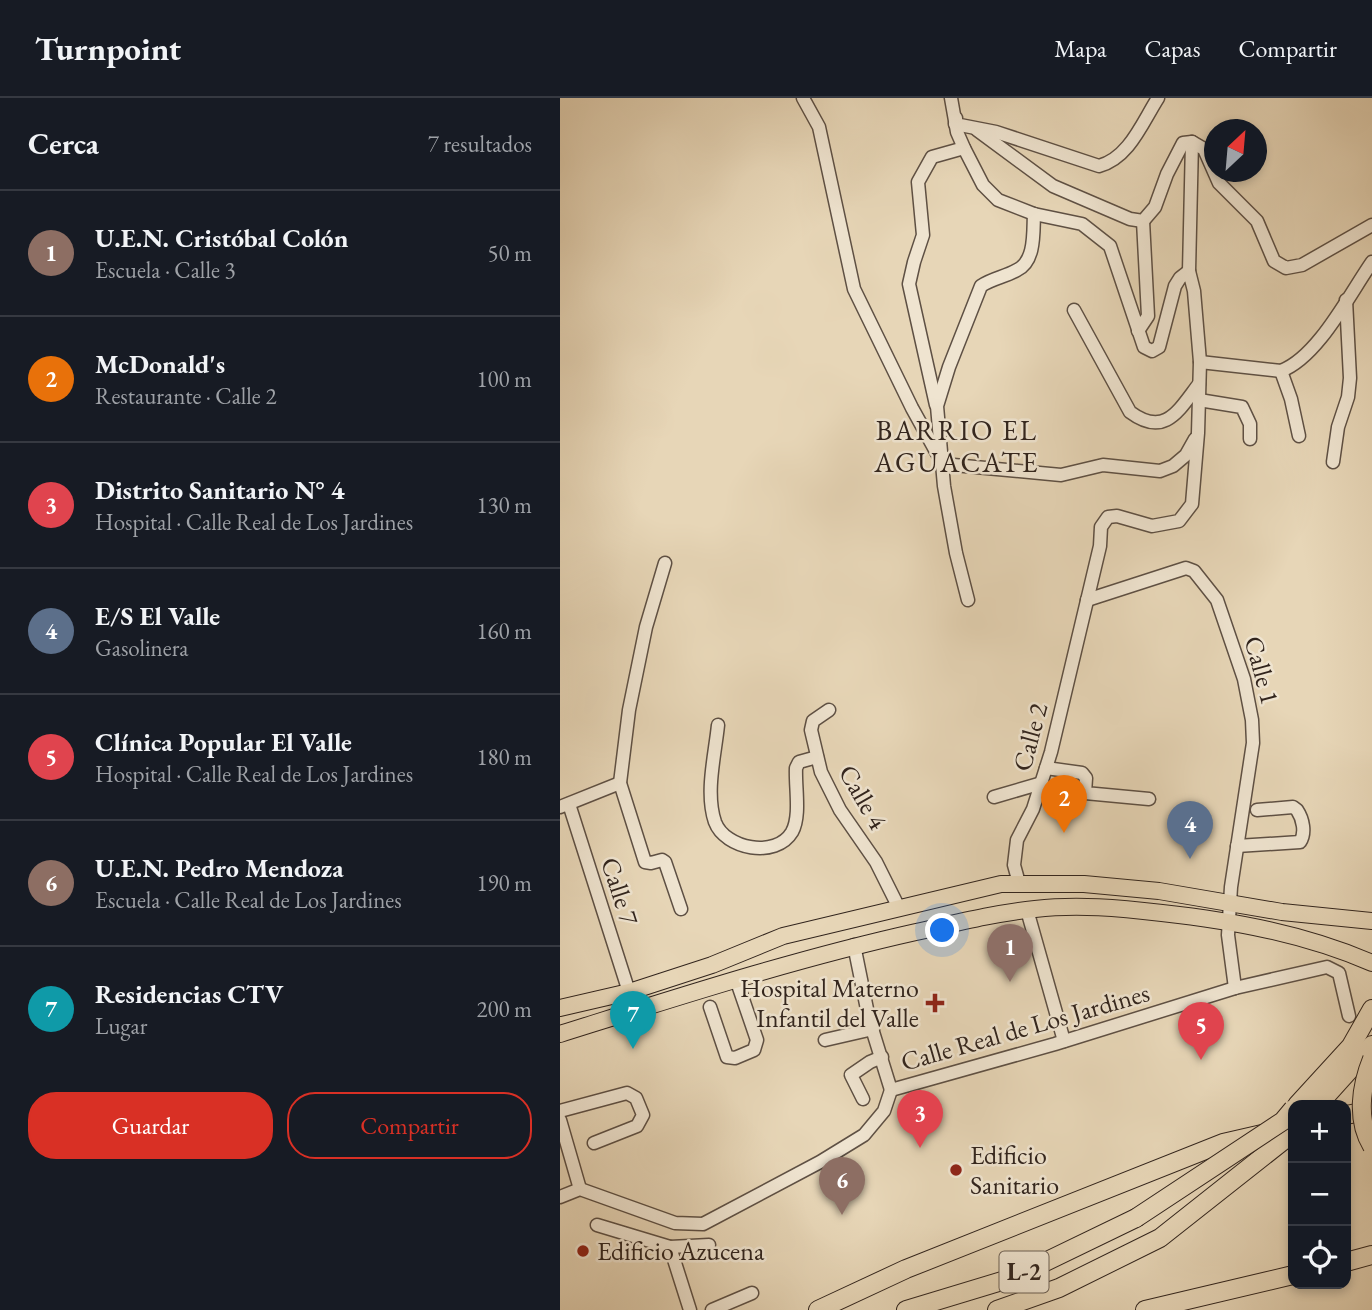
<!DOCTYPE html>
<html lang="es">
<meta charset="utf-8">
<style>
body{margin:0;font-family:"EB Garamond",serif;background:#20242c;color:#f1f3f6}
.controls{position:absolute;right:21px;bottom:21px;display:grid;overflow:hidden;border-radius:14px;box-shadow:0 4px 10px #0003}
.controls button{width:63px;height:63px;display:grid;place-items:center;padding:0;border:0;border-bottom:2px solid #363941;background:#171b24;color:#f1f3f6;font:35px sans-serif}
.compass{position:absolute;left:644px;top:21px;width:63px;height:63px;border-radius:50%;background:#171b24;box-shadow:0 4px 10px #0003;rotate:26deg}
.you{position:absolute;left:383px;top:833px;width:24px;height:24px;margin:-18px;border:5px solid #fff;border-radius:50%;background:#1a73e8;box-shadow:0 0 0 10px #1a73e833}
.badge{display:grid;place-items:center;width:46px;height:46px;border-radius:50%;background:#d93025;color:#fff;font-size:23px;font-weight:700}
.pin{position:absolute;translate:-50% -58px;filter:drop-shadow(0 2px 4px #0008)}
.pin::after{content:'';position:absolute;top:37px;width:24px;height:21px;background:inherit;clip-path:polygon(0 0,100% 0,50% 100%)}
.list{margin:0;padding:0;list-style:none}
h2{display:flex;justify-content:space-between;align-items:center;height:91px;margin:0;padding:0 28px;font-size:30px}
h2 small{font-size:23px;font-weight:400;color:#9ea1a6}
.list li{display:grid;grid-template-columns:46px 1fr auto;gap:21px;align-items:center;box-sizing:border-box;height:126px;padding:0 28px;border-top:2px solid #363941}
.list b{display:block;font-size:26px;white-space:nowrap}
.list p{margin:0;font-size:23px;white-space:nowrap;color:#9ea1a6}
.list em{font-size:23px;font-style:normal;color:#9ea1a6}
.actions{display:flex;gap:14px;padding:21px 28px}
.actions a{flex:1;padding:16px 0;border:2px solid #d93025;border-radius:28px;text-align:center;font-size:24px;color:#d93025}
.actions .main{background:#d93025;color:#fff}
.icon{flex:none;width:38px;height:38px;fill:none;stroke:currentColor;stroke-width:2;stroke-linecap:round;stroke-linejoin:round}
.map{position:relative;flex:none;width:812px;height:1212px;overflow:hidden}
header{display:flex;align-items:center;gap:42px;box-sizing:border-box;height:98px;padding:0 35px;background:#171b24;border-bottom:2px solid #363941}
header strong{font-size:33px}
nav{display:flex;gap:38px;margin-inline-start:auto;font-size:24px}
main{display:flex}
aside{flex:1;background:#171b24}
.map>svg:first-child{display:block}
</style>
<header>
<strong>Turnpoint</strong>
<nav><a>Mapa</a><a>Capas</a><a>Compartir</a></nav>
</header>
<main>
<aside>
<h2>Cerca<small>7 resultados</small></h2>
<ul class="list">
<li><span class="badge" style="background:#8d6e63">1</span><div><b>U.E.N. Cristóbal Colón</b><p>Escuela · Calle 3</p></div><em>50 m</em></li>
<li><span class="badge" style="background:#e8710a">2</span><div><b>McDonald's</b><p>Restaurante · Calle 2</p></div><em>100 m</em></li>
<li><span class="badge" style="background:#e0444e">3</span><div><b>Distrito Sanitario N° 4</b><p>Hospital · Calle Real de Los Jardines</p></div><em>130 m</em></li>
<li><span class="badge" style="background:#5c6f8a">4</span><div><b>E/S El Valle</b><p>Gasolinera</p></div><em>160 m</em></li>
<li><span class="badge" style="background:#e0444e">5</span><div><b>Clínica Popular El Valle</b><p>Hospital · Calle Real de Los Jardines</p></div><em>180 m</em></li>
<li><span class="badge" style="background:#8d6e63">6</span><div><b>U.E.N. Pedro Mendoza</b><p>Escuela · Calle Real de Los Jardines</p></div><em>190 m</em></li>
<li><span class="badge" style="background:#0f9aa8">7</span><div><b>Residencias CTV</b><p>Lugar</p></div><em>200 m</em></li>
</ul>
<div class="actions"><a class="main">Guardar</a><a>Compartir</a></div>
</aside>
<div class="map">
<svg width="812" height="1212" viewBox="0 0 812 1212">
<rect width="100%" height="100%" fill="#e7d6b7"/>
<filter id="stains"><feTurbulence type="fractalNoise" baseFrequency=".00286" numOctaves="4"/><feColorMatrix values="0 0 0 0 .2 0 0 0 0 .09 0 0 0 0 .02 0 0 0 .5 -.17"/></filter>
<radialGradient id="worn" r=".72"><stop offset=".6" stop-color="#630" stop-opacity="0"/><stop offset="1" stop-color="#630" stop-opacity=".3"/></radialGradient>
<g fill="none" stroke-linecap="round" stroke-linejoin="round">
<g stroke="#5e5044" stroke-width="15">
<g id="minor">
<polyline points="243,0 259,29 294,191 352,310 383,366 501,377 543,367 600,373 613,368 626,357 635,341"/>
<polyline points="391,0 397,34 404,50 423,87 438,102 474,116 522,126 550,148 584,249 592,253 599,249 615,188 620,180 629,173 634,193 640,264 638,335 632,406 619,423 592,428 557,418 548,419 541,429 540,448 491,654 473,711 457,742 454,767 459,785"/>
<path d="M396 20 395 26 436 34 539 68C569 60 582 25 598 0"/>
<polyline points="417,32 493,88 570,121 583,123 595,109 607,76 623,45 632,44 644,51 659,85 697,123 714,163 726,170 742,167 812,127"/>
<polyline points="629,173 632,44"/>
<path d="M514 212 570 314C605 340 619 312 639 286"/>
<polyline points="578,233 588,218 583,123"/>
<path d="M640 264 721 273C758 259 789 197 812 164"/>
<polyline points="721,273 731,301 739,338"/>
<polyline points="639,302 682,309 690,326 690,341"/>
<polyline points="376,307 349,186 354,164 363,137 358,84 372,59 404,50"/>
<polyline points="773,364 778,329 788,299 790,280 786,202"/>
<polyline points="105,465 86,529 69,612 60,685 85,764 91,765 102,762 105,764 121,811"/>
<path d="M408 502 396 455 384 388 377 308 389 269 421 188C433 180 445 179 457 172 476 163 473 133 474 116"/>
<polyline points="527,502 626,470 634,473 657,502 684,581 692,622 693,645 671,789 668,837 675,890"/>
<polyline points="269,612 253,623 251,632 261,674 280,712 316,764 339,810"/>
<path d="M158 627C155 657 145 695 155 724 165 751 216 761 232 734 241 718 235 689 236 670L239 664 257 659"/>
<polyline points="486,670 522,675 526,680 525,695 589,701"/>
<polyline points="505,693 525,695"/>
<polyline points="434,699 482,685"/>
<polyline points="9,706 69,894"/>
<polyline points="0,709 60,685"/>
<path d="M677 748 740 744C746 735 743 721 737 712L733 709 697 712"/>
<polyline points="467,812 504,943"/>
<polyline points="294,847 309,921 331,992"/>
<polyline points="150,909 167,959 175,960 194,952 197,942 176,881"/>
<polyline points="265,942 313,931"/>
<polyline points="331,992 495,946 675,890 767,869 779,875 789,918"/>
<polyline points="303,1001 291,977 310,964 322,959"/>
<polyline points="0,1013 67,995 76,1000 83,1017 77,1028 34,1045"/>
<polyline points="0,1022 20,1091"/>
<polyline points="0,1099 20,1091 115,1125 143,1126 260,1064 304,1037 324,1013 331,992"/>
<polyline points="37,1127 110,1149 130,1212"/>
<polyline points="110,1149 149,1147"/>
<polyline points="152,1212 192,1195"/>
</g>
</g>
<g stroke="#31241d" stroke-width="18">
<g id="major">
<polyline points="0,910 69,894 152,867 223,838 441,786 524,786 599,793 722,814 812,823"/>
<path d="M0 936C118 899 235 861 356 834 396 825 435 815 475 811 517 806 560 810 602 815 674 823 745 836 812 865"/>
</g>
</g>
<g stroke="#31241d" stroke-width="20">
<g id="highway">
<polyline points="737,1007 791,948 812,911"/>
<polyline points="758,1007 812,947"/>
<polyline points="786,1017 812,1012"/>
<polyline points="786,1164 812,1157"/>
<polyline points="258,1212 346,1171 663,1045 733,1029"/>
<polyline points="346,1212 452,1180 576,1120"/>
<polyline points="437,1212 499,1190 600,1140 733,1035"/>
<polyline points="585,1212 733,1177"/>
</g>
</g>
<use href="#minor" stroke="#efe4d0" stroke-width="12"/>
<use href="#major" stroke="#e7d6b7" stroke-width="16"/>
<use href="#highway" stroke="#e7d6b7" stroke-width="18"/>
<g stroke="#31241d" stroke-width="20" stroke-linecap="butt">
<g id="highway-bridge">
<path d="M812 961C801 988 796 1022 812 1048"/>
<polyline points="576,1120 723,1023 733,1011"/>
</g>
</g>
<use href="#highway-bridge" stroke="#e7d6b7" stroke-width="18"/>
</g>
<g fill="#8f2418" stroke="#efe4d0" stroke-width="2.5">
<path d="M371.5 894.5h7v7h7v7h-7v7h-7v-7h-7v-7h7z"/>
<circle cx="396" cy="1072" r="7"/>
<circle cx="23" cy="1153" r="7"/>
</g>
<g text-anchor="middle" stroke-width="5" stroke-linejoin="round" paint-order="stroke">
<rect fill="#efe4d0" stroke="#6a5e53" stroke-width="2" x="439.5" y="1153.5" width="49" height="41" rx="5"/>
<g font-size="24" font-weight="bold" fill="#31241d">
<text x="464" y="1182">L-2</text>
</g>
<g font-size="26" fill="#31241d" stroke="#efe4d0">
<text transform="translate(702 572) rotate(75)" y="9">Calle 1</text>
<text transform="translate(470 639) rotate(-75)" y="9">Calle 2</text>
<text transform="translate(303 699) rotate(60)" y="9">Calle 4</text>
<text transform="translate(60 793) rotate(72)" y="9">Calle 7</text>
<text transform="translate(465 929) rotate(-16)" y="9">Calle Real de Los Jardines</text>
</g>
<g font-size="26" fill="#31241d" stroke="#efe4d0" text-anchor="start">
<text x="359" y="899" text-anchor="end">Hospital Materno<tspan x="359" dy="30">Infantil del Valle</tspan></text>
<text x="410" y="1066">Edificio<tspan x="410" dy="30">Sanitario</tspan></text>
<text x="37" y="1162">Edificio Azucena</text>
</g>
<g font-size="28" letter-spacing="2" fill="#31241d" stroke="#efe4d0">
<text x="397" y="342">BARRIO EL<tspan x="397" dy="32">AGUACATE</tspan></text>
</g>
</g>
<rect width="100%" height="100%" filter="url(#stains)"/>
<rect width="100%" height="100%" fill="url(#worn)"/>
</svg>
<div class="controls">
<button>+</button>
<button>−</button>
<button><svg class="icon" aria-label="locate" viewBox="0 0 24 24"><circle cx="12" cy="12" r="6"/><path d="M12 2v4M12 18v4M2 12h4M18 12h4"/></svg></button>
</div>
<svg class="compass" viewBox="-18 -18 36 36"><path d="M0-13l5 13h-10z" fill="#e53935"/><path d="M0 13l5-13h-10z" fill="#9ea1a6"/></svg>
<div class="you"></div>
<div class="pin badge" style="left:450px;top:884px;background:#8d6e63">1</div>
<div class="pin badge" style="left:504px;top:735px;background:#e8710a">2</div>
<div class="pin badge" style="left:360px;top:1050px;background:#e0444e">3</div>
<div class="pin badge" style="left:630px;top:761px;background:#5c6f8a">4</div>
<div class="pin badge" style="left:641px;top:962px;background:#e0444e">5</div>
<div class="pin badge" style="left:282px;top:1117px;background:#8d6e63">6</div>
<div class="pin badge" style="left:73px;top:951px;background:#0f9aa8">7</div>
</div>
</main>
